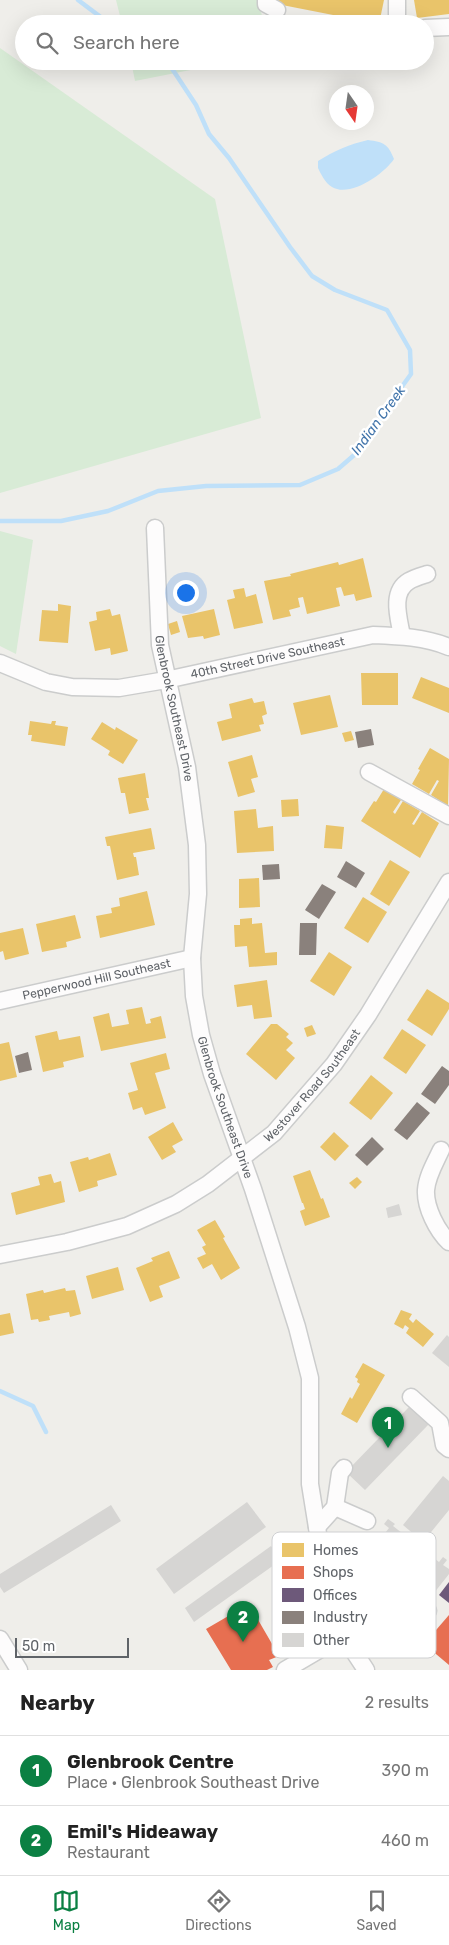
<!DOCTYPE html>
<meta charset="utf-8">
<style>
body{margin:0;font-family:Rubik,sans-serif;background:#f6f6f6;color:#222}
.compass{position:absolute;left:329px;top:85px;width:45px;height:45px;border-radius:50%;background:#fff;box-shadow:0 5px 20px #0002;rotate:167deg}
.scale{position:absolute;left:15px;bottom:12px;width:114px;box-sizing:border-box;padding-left:5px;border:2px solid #5f6368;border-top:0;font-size:14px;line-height:18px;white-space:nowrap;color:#5f6368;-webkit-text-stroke:4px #fff;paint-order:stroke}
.you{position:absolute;left:185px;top:592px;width:18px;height:18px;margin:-12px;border:4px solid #fff;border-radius:50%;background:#1a73e8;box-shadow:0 0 0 8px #1a73e833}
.badge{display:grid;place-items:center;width:32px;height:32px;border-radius:50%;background:#0b8043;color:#fff;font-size:16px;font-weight:700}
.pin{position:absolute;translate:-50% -41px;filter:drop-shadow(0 1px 2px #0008)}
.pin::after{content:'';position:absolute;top:26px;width:18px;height:15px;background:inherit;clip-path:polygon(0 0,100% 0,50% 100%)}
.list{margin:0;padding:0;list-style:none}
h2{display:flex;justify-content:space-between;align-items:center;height:65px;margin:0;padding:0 20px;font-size:21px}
h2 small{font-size:16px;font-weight:400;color:#767676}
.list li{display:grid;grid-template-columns:32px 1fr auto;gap:15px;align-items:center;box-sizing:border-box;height:70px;padding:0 20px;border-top:1px solid #e0e0e0}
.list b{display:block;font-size:19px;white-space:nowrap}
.list p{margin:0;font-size:16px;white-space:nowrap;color:#767676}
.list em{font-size:16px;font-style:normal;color:#767676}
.icon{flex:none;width:28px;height:28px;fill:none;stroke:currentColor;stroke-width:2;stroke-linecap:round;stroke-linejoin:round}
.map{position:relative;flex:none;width:449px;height:1670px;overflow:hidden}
.search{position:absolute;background:#fff;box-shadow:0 5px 20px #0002;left:15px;right:15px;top:15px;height:55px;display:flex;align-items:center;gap:12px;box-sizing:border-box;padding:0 18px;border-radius:28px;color:#767676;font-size:19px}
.sheet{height:205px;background:#fff}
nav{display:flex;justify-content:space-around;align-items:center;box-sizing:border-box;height:70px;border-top:1px solid #e0e0e0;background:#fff;font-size:14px;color:#767676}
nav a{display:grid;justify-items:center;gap:2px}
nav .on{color:#0b8043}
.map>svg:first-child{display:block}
</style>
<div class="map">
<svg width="449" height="1670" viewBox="0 0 449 1670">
<rect width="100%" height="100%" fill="#efeeea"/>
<g fill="#d8ebd6">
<polygon points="116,0 258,0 264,24 122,24"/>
<polygon points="0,48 215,199 261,418 0,493"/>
<polygon points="131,61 236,61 135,81"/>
<polygon points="0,531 33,540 16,654 0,646"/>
</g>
<path fill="#bfe0f9" d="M368 140C384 142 388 144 394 159 384 174 350 198 332 187 325 183 321 174 318 168V161C334 151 350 144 368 140Z"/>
<g fill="#e9c46a">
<polygon points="278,0 384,0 379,24 277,4"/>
<polygon points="414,0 449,0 449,14 417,18"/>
<polygon points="363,558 372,597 356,601 354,594 344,596 341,587 336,588 340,606 307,614 303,597 298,598 300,607 289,610 291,616 273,620 264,581 291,576 290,574 338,562 339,565"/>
<polygon points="244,588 246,597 256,594 263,623 234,629 227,600 235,598 233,590"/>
<polygon points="58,604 71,606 68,643 39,641 42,610 58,611"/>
<polygon points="110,609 112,616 120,614 128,651 111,655 110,648 95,651 89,622 97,620 96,612"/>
<polygon points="214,609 220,635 204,639 203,636 188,638 182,616"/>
<polygon points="177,621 180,632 171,635 168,624"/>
<polygon points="361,673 398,673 398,705 362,705"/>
<polygon points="421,677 449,688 449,713 412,698"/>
<polygon points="330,695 338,727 301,735 293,703"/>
<polygon points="252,698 254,703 264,701 267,714 262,716 264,724 259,725 261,731 222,741 217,722 232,718 229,704"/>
<polygon points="30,721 51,724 52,721 56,721 55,725 68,727 65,746 31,741 32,735 28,735"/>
<polygon points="102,722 115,730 116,727 138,740 123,764 108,755 110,751 91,739"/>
<polygon points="351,731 354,740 345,742 342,733"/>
<polygon points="430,748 449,759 448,806 431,795 439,781 437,780 429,794 412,784 420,770 418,769"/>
<polygon points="252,755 258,777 251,779 255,792 238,797 228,762"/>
<polygon points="145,773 149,798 146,798 149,810 129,814 125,793 121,793 118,778"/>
<polygon points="384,789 401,800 393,812 395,814 403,801 420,811 412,824 414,825 422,812 439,823 420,858 361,821 374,801 376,802"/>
<polygon points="298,799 299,816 282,817 281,800"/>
<polygon points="256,809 258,828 273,826 274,851 237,853 234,811"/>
<polygon points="326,825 344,827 342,849 324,848"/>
<polygon points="151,828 155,849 133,853 134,857 136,857 139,875 117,880 110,846 107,846 105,837"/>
<polygon points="390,860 410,872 389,906 370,894"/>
<polygon points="259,878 260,907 239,908 239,879"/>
<polygon points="147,891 155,925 100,938 96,916 112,913 111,908 120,906 119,898"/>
<polygon points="363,897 387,912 368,943 344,928"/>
<polygon points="75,915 81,938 66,942 67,947 42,952 36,924"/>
<polygon points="252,918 252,924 262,923 265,953 277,952 277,965 249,967 247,946 235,947 234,925 240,925 240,919"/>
<polygon points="23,928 29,954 5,960 3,951 0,952 0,933"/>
<polygon points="329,952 352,967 334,996 310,981"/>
<polygon points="267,980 272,1017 254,1019 252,1005 237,1007 234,985"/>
<polygon points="427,989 449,1003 449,1009 432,1036 407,1020"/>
<polygon points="142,1007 146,1024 151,1023 150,1019 161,1016 166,1038 101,1051 93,1017 109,1013 112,1027 129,1024 126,1010"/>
<polygon points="271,1024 277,1024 289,1034 286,1037 293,1043 286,1050 295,1058 276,1080 246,1054"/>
<polygon points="312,1025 316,1034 307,1037 304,1028"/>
<polygon points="402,1029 426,1045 406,1074 383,1058"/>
<polygon points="57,1031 59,1040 80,1036 84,1057 63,1062 64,1067 43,1072 35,1036"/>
<polygon points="9,1042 17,1077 0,1081 0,1044"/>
<polygon points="166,1053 170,1069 155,1073 166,1108 145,1115 142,1107 133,1110 128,1093 138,1090 130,1063"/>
<polygon points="371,1075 393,1093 371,1120 349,1103"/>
<polygon points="173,1122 183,1140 172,1146 176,1152 162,1160 148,1137"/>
<polygon points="334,1132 349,1146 335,1161 320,1147"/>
<polygon points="110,1153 117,1175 97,1181 98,1186 79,1192 70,1162 88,1157 89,1160"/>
<polygon points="310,1170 321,1199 323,1198 330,1217 305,1226 300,1211 305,1209 303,1203 302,1203 293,1176"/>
<polygon points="51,1174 54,1183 61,1181 65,1202 16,1215 11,1193 40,1185 38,1177"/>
<polygon points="357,1177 362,1182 355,1189 349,1183"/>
<polygon points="215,1220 225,1237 223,1238 240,1268 221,1280 212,1264 203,1269 197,1258 206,1254 202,1247 206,1245 197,1230"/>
<polygon points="169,1251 180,1278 159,1286 163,1297 150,1302 136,1268 153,1261 151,1258"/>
<polygon points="118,1267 124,1290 92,1299 86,1276"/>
<polygon points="65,1288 66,1291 75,1290 81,1314 70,1317 69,1312 49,1316 50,1320 39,1322 38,1319 31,1320 26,1294 43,1290 44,1293"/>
<polygon points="401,1310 412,1314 409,1319 413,1323 416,1319 434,1334 423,1347 406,1333 409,1328 405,1325 403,1329 394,1324"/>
<polygon points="10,1313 14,1333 0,1336 0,1315"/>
<polygon points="363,1363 385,1375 357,1423 341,1414 350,1397 352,1399 360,1384 357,1382 358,1379 355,1377"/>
</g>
<g fill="#e76f51">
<polygon points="249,1604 279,1656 269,1660 273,1667 267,1670 231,1670 206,1629"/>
<polygon points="449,1615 449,1665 424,1644"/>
</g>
<polygon fill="#6d597a" points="449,1582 449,1603 439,1595"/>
<g fill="#8a817c">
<polygon points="371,729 374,745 358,748 355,732"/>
<polygon points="346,861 365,873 356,888 337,877"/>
<polygon points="279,864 280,879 263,880 262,865"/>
<polygon points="322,884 336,892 319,919 305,910"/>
<polygon points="300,923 317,923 316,955 299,955"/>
<polygon points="28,1052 32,1070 19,1073 15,1056"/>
<polygon points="442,1066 449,1071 449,1085 435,1104 421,1094"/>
<polygon points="417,1102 430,1113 407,1140 394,1130"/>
<polygon points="372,1137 384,1149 367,1166 355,1155"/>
</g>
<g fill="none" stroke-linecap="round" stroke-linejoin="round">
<g stroke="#bfe0f9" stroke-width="4.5">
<polyline points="78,0 110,24"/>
<polyline points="0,521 61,521 108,511 158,491 206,486 300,485 338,469 360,450 388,406 411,374 410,350 387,310 335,290 312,276 290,247 229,158 209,134 196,105 167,61"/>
<polyline points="0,1391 33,1406 46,1432"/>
</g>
</g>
<g fill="#d6d5d3">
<polygon points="399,1204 402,1215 388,1218 386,1208"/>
<polygon points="447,1335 449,1337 449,1367 432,1353"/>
<polygon points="410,1406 429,1424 365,1490 346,1472"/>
<polygon points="443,1476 449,1481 449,1510 423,1542 403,1525"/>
<polygon points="247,1502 266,1527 174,1594 156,1569"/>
<polygon points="111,1505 121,1521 4,1593 0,1587 0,1574"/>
<polygon points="388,1519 395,1524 393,1526 439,1562 443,1557 447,1560 443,1565 449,1569 449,1574 434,1593 375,1546 389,1528 384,1524"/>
<polygon points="271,1546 281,1560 194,1622 185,1608"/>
</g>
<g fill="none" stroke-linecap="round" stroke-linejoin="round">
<g stroke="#cbcccc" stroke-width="19">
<g id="minor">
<polyline points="266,0 266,4 277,10"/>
<polyline points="397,0 397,24"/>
<polyline points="425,28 449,27"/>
<path id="s1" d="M155 528 160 645 187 767 197 845 198 894 192 958 194 996 201 1035 212 1074 253 1189 297 1327 310 1378V1484L320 1546 337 1609 349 1644 366 1670"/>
<path d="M402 636C399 619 390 592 409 581 414 578 421 576 427 574"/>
<path id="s2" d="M0 663 46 682 72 687 119 688 166 680 373 635C399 636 425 637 449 647"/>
<polyline points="369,772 449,816"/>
<path id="s3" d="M0 1001 192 958"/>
<path d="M441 1150C435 1163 427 1176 426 1190 425 1207 437 1231 449 1242"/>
<path id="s4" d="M0 1255 67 1242 127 1226 176 1204 208 1184 274 1133 334 1064 368 1015 449 882"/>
<polyline points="411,1397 440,1423 444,1445 449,1449"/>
<polyline points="335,1507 367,1521"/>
<polyline points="317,1527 335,1507 340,1473 344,1468"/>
<polyline points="325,1567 348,1566 391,1577 428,1611"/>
<polyline points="0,1639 19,1670"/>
<polyline points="285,1670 346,1634"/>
</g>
</g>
<use href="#minor" stroke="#fdfcfc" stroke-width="16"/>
</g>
<g text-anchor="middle" stroke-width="5" stroke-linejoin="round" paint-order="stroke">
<g font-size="12" fill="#5f6368" stroke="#fff">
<text dy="4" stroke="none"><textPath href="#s2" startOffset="275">40th Street Drive Southeast</textPath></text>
<text dy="4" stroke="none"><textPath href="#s1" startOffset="182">Glenbrook Southeast Drive</textPath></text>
<text dy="4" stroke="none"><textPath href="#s3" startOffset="99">Pepperwood Hill Southeast</textPath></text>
<text dy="4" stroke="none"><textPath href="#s4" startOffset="366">Westover Road Southeast</textPath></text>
<text dy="4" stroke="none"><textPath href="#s1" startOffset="588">Glenbrook Southeast Drive</textPath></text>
</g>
<g font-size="14" font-style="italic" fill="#4174aa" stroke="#fff">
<text transform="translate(378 420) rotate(-54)" y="5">Indian Creek</text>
</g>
</g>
<rect x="272" y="1532" width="164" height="126" rx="8" fill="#fff" stroke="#cfd0d2" stroke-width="1"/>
<rect x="282" y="1543" width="22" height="14" fill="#e9c46a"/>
<rect x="282" y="1566" width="22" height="13" fill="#e76f51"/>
<rect x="282" y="1588" width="22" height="14" fill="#6d597a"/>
<rect x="282" y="1611" width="22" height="13" fill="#8a817c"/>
<rect x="282" y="1633" width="22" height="14" fill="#d6d5d3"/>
<g font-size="14" fill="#5f6368">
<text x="313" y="1555">Homes</text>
<text x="313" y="1577">Shops</text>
<text x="313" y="1600">Offices</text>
<text x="313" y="1622">Industry</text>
<text x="313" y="1645">Other</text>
</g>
</svg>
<svg class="compass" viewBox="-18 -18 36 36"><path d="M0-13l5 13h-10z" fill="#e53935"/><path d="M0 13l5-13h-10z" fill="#767676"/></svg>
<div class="scale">50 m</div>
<div class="you"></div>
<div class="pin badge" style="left:388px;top:1448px">1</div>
<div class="pin badge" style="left:243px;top:1642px">2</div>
<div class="search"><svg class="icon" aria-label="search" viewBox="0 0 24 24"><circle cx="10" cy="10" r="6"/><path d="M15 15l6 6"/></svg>Search here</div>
</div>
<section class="sheet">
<h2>Nearby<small>2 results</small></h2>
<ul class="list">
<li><span class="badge">1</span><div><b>Glenbrook Centre</b><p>Place · Glenbrook Southeast Drive</p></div><em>390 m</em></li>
<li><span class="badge">2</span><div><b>Emil's Hideaway</b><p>Restaurant</p></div><em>460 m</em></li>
</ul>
</section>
<nav>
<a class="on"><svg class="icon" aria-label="map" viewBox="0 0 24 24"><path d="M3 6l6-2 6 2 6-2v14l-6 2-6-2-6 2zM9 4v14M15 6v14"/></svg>Map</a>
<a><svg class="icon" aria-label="directions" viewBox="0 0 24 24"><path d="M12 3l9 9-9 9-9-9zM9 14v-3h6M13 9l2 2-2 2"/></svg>Directions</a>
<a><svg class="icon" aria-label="saved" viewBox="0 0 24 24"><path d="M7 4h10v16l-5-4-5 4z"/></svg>Saved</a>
</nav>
